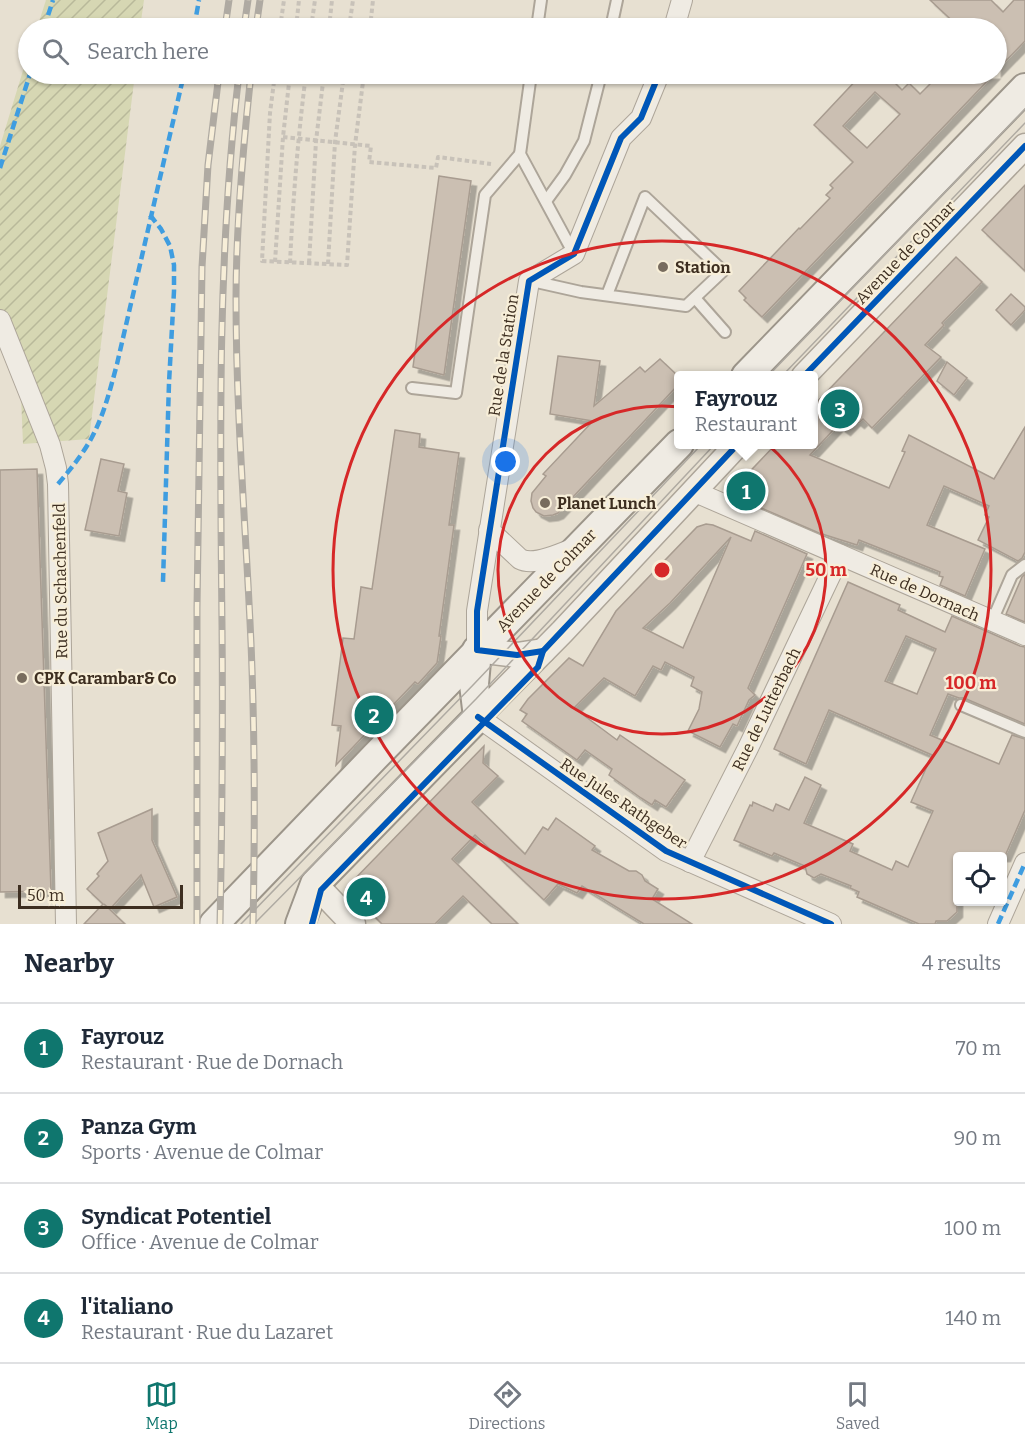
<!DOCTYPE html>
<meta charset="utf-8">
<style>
body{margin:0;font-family:Bitter,serif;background:#f6f6f7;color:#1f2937}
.controls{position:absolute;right:18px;bottom:18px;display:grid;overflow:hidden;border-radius:6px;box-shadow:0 2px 4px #0004}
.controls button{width:54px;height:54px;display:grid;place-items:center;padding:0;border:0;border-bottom:2px solid #e0e1e3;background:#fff;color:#1f2937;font:30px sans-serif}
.scale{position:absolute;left:18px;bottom:15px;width:165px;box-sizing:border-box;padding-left:6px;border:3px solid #3d2e20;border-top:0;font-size:16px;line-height:21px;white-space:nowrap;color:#3d2e20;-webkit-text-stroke:4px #f7eed8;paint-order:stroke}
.you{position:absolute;left:506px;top:462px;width:21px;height:21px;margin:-15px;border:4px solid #fff;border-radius:50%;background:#1a73e8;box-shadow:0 0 0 9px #1a73e833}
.badge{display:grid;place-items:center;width:39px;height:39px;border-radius:50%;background:#0f766e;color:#fff;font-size:20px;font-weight:700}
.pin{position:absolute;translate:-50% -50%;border:3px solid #fff;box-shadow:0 2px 6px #0006}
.popup{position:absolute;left:674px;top:371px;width:144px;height:78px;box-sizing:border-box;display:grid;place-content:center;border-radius:6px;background:#fff;filter:drop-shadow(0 2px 4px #0005);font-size:20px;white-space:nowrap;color:#747a83}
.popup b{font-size:22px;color:#1f2937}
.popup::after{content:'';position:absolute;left:50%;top:100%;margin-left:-12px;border:12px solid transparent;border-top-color:#fff}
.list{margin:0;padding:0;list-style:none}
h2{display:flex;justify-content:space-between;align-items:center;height:78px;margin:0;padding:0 24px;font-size:26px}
h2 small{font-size:20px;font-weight:400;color:#747a83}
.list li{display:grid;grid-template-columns:39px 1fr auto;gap:18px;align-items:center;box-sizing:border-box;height:90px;padding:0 24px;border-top:2px solid #e0e1e3}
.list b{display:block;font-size:22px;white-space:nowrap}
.list p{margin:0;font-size:20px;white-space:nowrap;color:#747a83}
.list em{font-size:20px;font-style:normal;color:#747a83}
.icon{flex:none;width:33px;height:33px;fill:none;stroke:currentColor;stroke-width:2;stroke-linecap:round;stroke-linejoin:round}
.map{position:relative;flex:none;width:1025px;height:924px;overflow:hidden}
.search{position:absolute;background:#fff;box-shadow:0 2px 4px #0004;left:18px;right:18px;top:18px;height:66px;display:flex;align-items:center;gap:15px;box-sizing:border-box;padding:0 21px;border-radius:33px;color:#747a83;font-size:22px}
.sheet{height:438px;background:#fff}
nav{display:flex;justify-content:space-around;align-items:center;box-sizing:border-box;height:84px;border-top:2px solid #e0e1e3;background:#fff;font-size:16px;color:#747a83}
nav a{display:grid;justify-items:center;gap:3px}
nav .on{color:#0f766e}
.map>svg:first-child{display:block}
</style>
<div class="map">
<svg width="1025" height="924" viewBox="0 0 1025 924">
<defs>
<pattern id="garden-furrows" width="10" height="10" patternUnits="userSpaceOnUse" patternTransform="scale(1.5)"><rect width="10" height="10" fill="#d6d7b3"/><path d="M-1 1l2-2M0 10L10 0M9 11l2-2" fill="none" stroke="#b9b99a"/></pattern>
<filter id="shadow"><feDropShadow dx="5.5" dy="5.5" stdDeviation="0" flood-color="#0004"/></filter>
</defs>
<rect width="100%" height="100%" fill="#e7e0d1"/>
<g fill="url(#garden-furrows)">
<polygon points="46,0 144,0 140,28 37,28"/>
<polygon points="28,54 28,74 135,74 89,439 23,444 21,396 0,343 0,146"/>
</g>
<g fill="#cbbfb2" stroke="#a89c90" stroke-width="1.5" fill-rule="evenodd" filter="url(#shadow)">
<polygon points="930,0 991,0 1003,12 1014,0 1025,0 1025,41 996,71 996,28 960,28"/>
<path d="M855 74H892L889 77 902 90 909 83 920 94 940 74H994L762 317 744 300 746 298 739 291 799 228 800 229 830 198 826 195 833 188 830 185 853 162 814 125 859 77ZM875 92 900 114 867 148 843 126Z"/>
<polygon points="439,176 471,181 444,375 413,367"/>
<polygon points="1025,185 1025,271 982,230"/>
<polygon points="956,257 982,282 942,323 944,325 925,345 941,357 872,428 863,419 859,423 855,420 845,430 838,425 810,455 889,488 905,452 902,451 909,435 994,479 1025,427 1025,552 1022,558 1018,561 978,540 989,517 985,515 989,506 944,486 927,525 985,549 965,596 940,585 943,577 939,576 940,572 859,540 857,545 819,533 736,497 734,488 776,444 813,444 813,406"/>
<polygon points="1011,294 1025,307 1025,310 1011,325 996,310"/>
<polygon points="558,356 600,361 594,406 640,367 645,372 660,359 678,376 678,385 558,513 553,515 544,516 536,512 533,508 531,501 532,493 546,476 543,474 593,421 550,414"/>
<polygon points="947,362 967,378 954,395 937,381"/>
<polygon points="395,430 420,434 419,447 459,453 449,525 454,525 439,636 441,636 437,663 418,684 415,682 336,765 341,726 332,725 343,638 354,639 361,587 372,589"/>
<polygon points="101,459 124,464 118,491 127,493 119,536 85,530"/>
<polygon points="37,469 51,891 0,892 0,470"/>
<path d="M706 524 713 525 751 541 755 531 807 554 748 688 755 695 749 700 737 726 733 724 720 747 688 731 699 709 702 692 691 686 694 677 665 662 661 670 653 666 635 696 604 678 574 708 617 740 620 735 685 780 666 807 655 800 652 805 641 798 609 775 612 769 585 750 577 760 522 721 527 714 520 710 528 699 569 658 583 666 616 611 697 527ZM731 537 683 648 643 628 670 603Z"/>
<polygon points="1025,574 1025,622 1006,614 1022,577"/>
<path d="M848 582 900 605 898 610 945 632 952 616 1020 646 1025 647V724L964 698H959L948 694 930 735 999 764 1012 735 1025 739V810L1005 856H957V912L947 921H936L935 924H919L857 897 859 892 850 888 851 886 821 874 814 878 807 874 805 866 774 853 772 856 734 840 750 805 752 806 753 802 773 811 776 804 789 810 805 777 821 785 804 823 853 844 850 851 892 870 896 861 908 867 933 811 911 802 932 755 829 710 806 764 774 749ZM906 636 936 649 917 694 885 681Z"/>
<polygon points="484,746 483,763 498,776 472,802 525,854 543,827 548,830 556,818 595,846 592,850 629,871 636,871 642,875 645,881 658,889 652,899 692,924 644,924 582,886 577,893 558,884 544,900 475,835 452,859 518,924 492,924 463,896 435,924 382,924 346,888"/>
<polygon points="152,809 152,840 177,897 154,907 141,875 110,909 104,904 125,924 84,924 103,904 87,889 99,876 97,874 108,861 98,833"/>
</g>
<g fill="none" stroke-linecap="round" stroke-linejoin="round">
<g stroke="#ada599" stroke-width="14">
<g id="service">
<polyline points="537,28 541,0"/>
<polyline points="611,28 617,0"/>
<polyline points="531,74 520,154 574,254"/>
<polyline points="546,201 565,175 584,141 601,74"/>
<polyline points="532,281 581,292 686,306 723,271 645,197 607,295"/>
<polyline points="695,298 725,332"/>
<polyline points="412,388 456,393 485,195 520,154"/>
<polyline points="992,621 1012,575 1025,565"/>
<polyline points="961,705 1025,732"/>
</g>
</g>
<g stroke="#ada599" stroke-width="22">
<g id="minor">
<polyline points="674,28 682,0"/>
<polyline points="0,320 50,445 56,468 58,484 66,924"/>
<polyline points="693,491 1025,635"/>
<path d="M489 530 520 559C533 566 558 555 572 549"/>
<polyline points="477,650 477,611 529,281 574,254 621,138 641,118 659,74"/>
<polyline points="478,717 666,851 831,924"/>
<polyline points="690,862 748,748 840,555"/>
<polyline points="998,924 1025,863"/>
</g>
</g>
<g stroke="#ada599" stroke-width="27">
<g id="tertiary">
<polyline points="804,376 1025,146"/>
<polyline points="477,650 517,655 543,651"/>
<polyline points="478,717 562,632 738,444"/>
<polyline points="315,884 353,924"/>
</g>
</g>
<g stroke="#9c958a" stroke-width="32">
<g id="secondary">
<polyline points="746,376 1025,88"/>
<path d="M214 924C368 763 523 604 679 444"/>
<polyline points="300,924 315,884 478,717 474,684 477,650"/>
</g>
</g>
<g stroke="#c8c2b9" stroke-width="4" stroke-dasharray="4.5 3" stroke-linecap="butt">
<polyline points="280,28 284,0"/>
<polyline points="296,28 299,0"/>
<polyline points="311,28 315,0"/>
<polyline points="329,28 332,0"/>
<polyline points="349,28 353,0"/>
<polyline points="370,28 373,0"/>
<polyline points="275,74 270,113 262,261 347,265 355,145 364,74"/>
<polyline points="283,137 371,146 369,162 436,168 438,157 491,164"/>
<polyline points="275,262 283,137 290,74"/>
<path d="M290 263C293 199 298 136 306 74"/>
<polyline points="309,263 316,141 324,74"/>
<polyline points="328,264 335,142 344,74"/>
</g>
<use href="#service" stroke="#efebe3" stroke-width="10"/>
<use href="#minor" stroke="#efebe3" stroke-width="20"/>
<use href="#tertiary" stroke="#efebe3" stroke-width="24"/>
<use href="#secondary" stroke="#efebe3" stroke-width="28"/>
<g stroke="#afaaa2" stroke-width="1.5">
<polyline points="768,376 1025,109"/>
<polyline points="782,376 1025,123"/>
<polyline points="241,924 474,684 702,444"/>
<polyline points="254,924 476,699 715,444"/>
</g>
<g stroke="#afaaa2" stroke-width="7">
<g id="rail">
<polyline points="225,28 229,0"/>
<polyline points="244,28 248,0"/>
<polyline points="256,28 260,0"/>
<path d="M251 74C243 148 236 224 236 299 236 414 246 529 251 643 255 737 255 830 253 924"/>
<polyline points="197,924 197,608 202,267 208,165 219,74"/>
<path d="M220 924C222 824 223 725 222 625 220 441 217 257 239 74"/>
</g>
</g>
<use href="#rail" stroke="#f7eed8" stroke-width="4.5" stroke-dasharray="14" stroke-linecap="butt"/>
<g stroke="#3f9de0" stroke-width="4.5" stroke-dasharray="9 4.5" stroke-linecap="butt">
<polyline points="44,28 53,0"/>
<polyline points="194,28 199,0"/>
<polyline points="0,168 30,74"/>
<polyline points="150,215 161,229 170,246 174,265 174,291 169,383 163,582"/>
<path d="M58 484C70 470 82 455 91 439 104 415 110 390 117 364L184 74"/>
<polyline points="998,924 1025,863"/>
</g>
<g stroke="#f7eed8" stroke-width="10">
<g id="cycleway">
<polyline points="804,376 1025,146"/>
<polyline points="543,651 517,655 477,650 477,611 529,281 574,254 621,138 641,118 659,74"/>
<polyline points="478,717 666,851 831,924"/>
<polyline points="312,924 321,890 538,667 543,651 738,444"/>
</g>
</g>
<use href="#cycleway" stroke="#0057b8" stroke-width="6"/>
</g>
<g fill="none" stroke="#d62828" stroke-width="3">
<circle cx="662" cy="570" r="164"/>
<circle cx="662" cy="570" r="329"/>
</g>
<g fill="#786c5e" stroke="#f7eed8" stroke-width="2">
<circle cx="663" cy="267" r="6"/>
<circle cx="545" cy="503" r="6"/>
<circle cx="22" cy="678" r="6"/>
</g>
<g text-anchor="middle" stroke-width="4.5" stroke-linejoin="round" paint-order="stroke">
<g font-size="16" fill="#3d2e20" stroke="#f7eed8">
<text transform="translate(905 252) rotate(-46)" y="6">Avenue de Colmar</text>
<text transform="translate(503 355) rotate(-81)" y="6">Rue de la Station</text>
<text transform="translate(546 580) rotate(-46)" y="6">Avenue de Colmar</text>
<text transform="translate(60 581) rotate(-91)" y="6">Rue du Schachenfeld</text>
<text transform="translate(925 592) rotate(24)" y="6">Rue de Dornach</text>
<text transform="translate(766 709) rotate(-64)" y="6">Rue de Lutterbach</text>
<text transform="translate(624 803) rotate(34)" y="6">Rue Jules Rathgeber</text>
</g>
<g font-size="16" font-weight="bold" fill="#3d2e20" stroke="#f7eed8" text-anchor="start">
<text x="675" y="273">Station</text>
<text x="557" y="509">Planet Lunch</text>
<text x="34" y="684">CPK Carambar&amp; Co</text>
</g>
</g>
<circle cx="662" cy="570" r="9" fill="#d62828" stroke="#f7eed8" stroke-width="3"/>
<g font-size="18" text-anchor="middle" font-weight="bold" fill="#d62828" stroke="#f7eed8" stroke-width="4.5" stroke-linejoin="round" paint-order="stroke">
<text x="826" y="576">50 m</text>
<text x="971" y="689">100 m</text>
</g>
</svg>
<div class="controls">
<button><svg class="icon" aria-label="locate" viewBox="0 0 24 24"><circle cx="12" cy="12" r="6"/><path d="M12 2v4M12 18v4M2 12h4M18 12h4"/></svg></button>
</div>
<div class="scale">50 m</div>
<div class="you"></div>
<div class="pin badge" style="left:746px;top:491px">1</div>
<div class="popup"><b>Fayrouz</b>Restaurant</div>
<div class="pin badge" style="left:374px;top:715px">2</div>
<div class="pin badge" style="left:840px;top:409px">3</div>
<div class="pin badge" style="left:366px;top:897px">4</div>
<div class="search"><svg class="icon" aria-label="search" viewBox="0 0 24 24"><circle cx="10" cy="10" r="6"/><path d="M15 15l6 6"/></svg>Search here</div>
</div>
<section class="sheet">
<h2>Nearby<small>4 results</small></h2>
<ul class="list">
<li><span class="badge">1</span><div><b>Fayrouz</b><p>Restaurant · Rue de Dornach</p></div><em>70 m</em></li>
<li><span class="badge">2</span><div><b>Panza Gym</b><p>Sports · Avenue de Colmar</p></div><em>90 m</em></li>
<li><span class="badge">3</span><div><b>Syndicat Potentiel</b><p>Office · Avenue de Colmar</p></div><em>100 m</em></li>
<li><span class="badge">4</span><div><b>l'italiano</b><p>Restaurant · Rue du Lazaret</p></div><em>140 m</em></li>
</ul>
</section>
<nav>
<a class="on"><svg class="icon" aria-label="map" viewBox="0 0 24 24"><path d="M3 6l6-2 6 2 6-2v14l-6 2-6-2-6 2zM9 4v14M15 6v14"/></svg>Map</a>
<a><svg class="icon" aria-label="directions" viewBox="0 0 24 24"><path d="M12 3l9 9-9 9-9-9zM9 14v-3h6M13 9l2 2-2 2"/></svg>Directions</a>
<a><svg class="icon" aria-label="saved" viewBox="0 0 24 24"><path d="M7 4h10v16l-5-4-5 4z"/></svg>Saved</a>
</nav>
